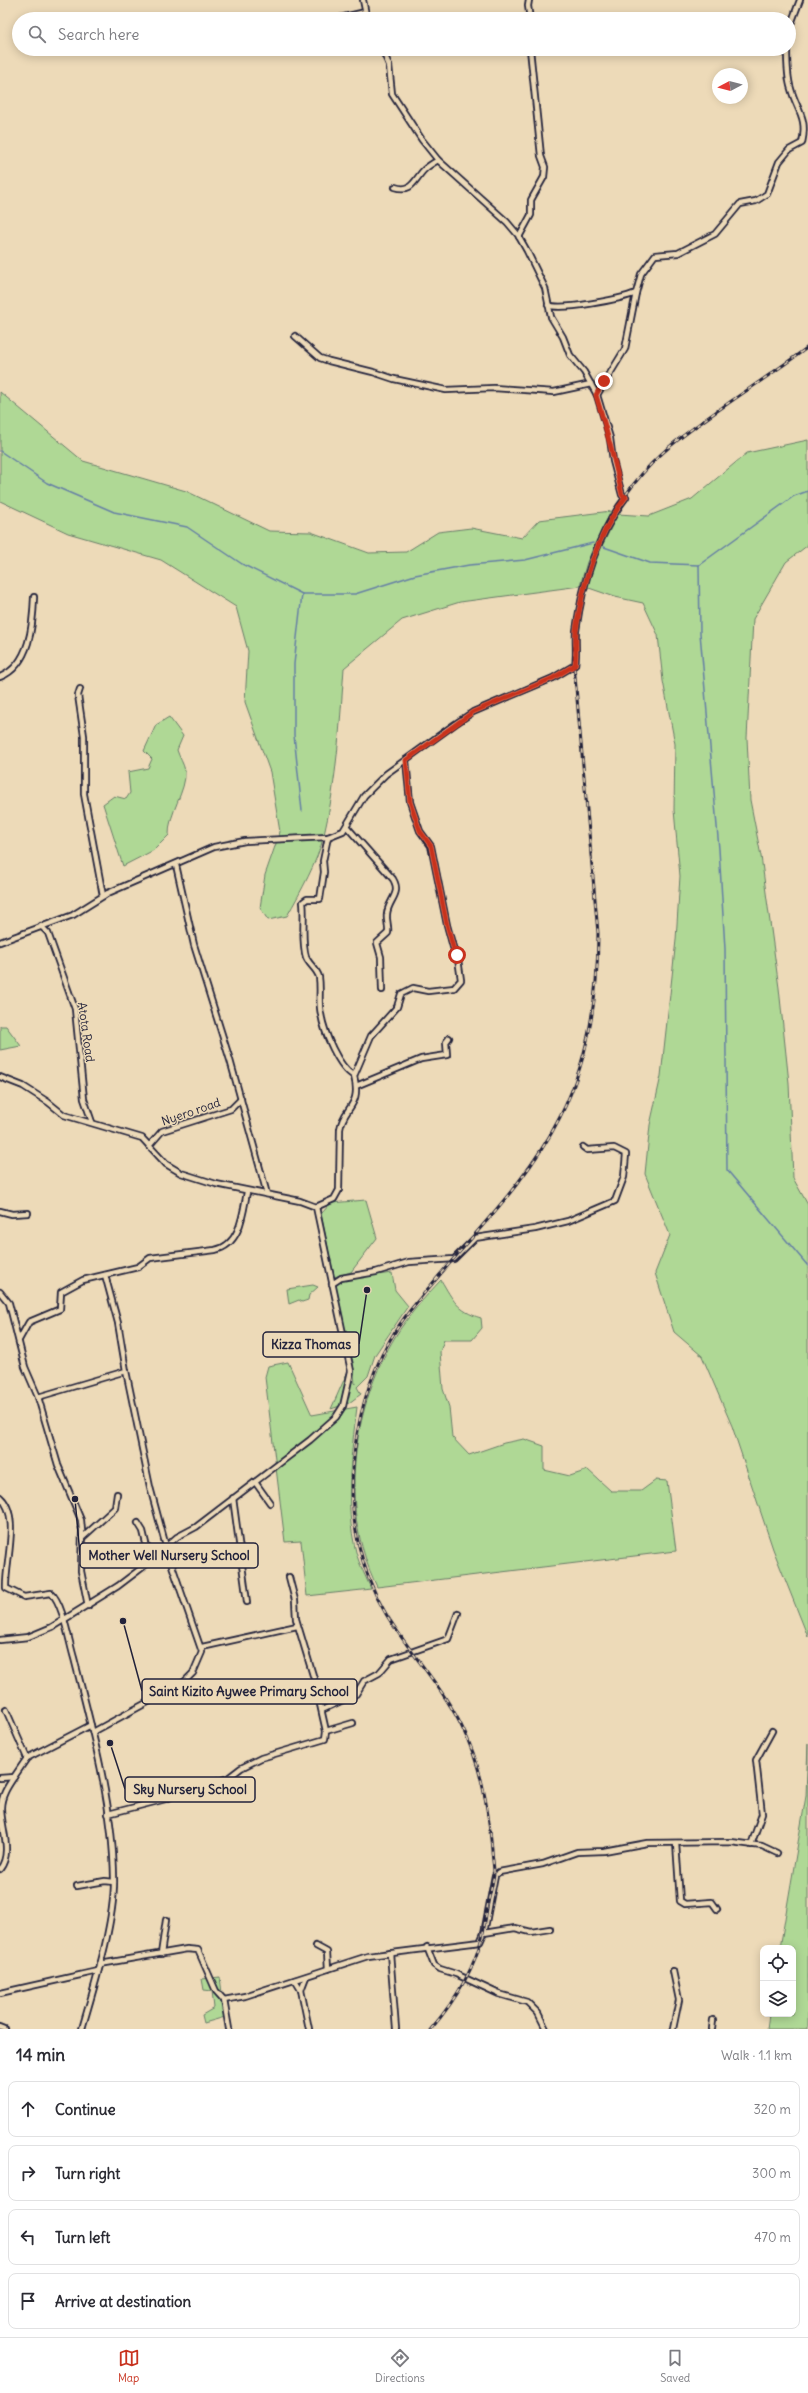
<!DOCTYPE html>
<meta charset="utf-8">
<style>
body{margin:0;font-family:Delius,sans-serif;background:#f7f7f7;color:#2b2b33}
.controls{position:absolute;right:12px;bottom:12px;display:grid;overflow:hidden;border-radius:8px;box-shadow:0 2px 10px #0003}
.controls button{width:36px;height:36px;display:grid;place-items:center;padding:0;border:0;border-bottom:1px solid #e1e1e2;background:#fff;color:#2b2b33;font:20px sans-serif}
.compass{position:absolute;left:712px;top:68px;width:36px;height:36px;border-radius:50%;background:#fff;box-shadow:0 2px 10px #0003;rotate:263deg}
.stop{position:absolute;width:12px;height:12px;margin:-9px;border:3px solid #c8321e;border-radius:50%;background:#fff}
.stop.end{background:#c8321e;border-color:#fff;box-shadow:0 1px 4px #0008}
.list{margin:0;padding:0;list-style:none}
h2{display:flex;justify-content:space-between;align-items:center;height:52px;margin:0;padding:0 16px;font-size:17px}
h2 small{font-size:13px;font-weight:400;color:#7c7c81}
.list li{display:grid;grid-template-columns:26px 1fr auto;gap:12px;align-items:center;box-sizing:border-box;height:56px;margin:0 8px 8px;padding:0 8px;border:1px solid #e1e1e2;border-radius:8px}
.list b{display:block;font-size:15px;white-space:nowrap}
.list em{font-size:13px;font-style:normal;color:#7c7c81}
.icon{flex:none;width:22px;height:22px;fill:none;stroke:currentColor;stroke-width:2;stroke-linecap:round;stroke-linejoin:round}
.map{position:relative;flex:none;width:808px;height:2029px;overflow:hidden}
.search{position:absolute;background:#fff;box-shadow:0 2px 10px #0003;left:12px;right:12px;top:12px;height:44px;display:flex;align-items:center;gap:10px;box-sizing:border-box;padding:0 14px;border-radius:22px;color:#7c7c81;font-size:15px}
.sheet{height:308px;background:#fff}
nav{display:flex;justify-content:space-around;align-items:center;box-sizing:border-box;height:56px;border-top:1px solid #e1e1e2;background:#fff;font-size:11px;color:#7c7c81}
nav a{display:grid;justify-items:center;gap:2px}
nav .on{color:#c8321e}
.map>svg:first-child{display:block}
</style>
<div class="map">
<svg width="808" height="2029" viewBox="0 0 808 2029">
<rect width="100%" height="100%" fill="#eddab8"/>
<filter id="ink" filterUnits="userSpaceOnUse"><feTurbulence type="fractalNoise" baseFrequency=".025" numOctaves="2"/><feDisplacementMap in="SourceGraphic" scale="8" xChannelSelector="R" yChannelSelector="G"/><feConvolveMatrix kernelMatrix="1 2 1 2 8 2 1 2 1" color-interpolation-filters="sRGB"/></filter>
<g filter="url(#ink)">
<g fill="#afd895" stroke="#687d68">
<path d="M0 392 83 461 186 491 269 531 311 532 369 553 406 552 438 532 471 528 522 538 539 520 611 511 587 562 580 586 460 602 402 620 344 668C340 724 337 780 324 835 317 863 301 891 287 916L268 920 260 908 265 875 280 832 270 772 245 702 248 651 236 607 161 560 68 533 0 501Z"/>
<polygon points="808,440 808,545 786,562 753,619 747,738 750,800 761,856 779,988 789,1083 793,1178 808,1205 808,1637 773,1549 732,1426 702,1356 674,1332 655,1273 670,1235 645,1174 650,1125 661,1076 676,940 680,876 674,810 675,744 663,681 658,635 643,603 615,597 586,587 593,564 618,514 649,516 692,499 747,453"/>
<path d="M169 717 183 736 177 750C179 757 184 764 185 771 187 790 168 814 169 835L154 850 123 866 103 804 114 796 126 799 130 793 128 772 148 768 152 759 144 751 156 725Z"/>
<polygon points="0,1026 6,1026 21,1046 0,1050"/>
<polygon points="366,1200 377,1238 351,1272 334,1277 321,1214 331,1203"/>
<polygon points="392,1273 395,1290 408,1306 375,1355 368,1376 357,1387 361,1394 349,1403 331,1409 347,1373 355,1384 353,1362 332,1287 342,1280"/>
<path d="M441 1280C453 1300 457 1311 481 1318L482 1328 472 1340H444L440 1352 443 1389 449 1407 452 1437 469 1455 504 1443 524 1439 544 1446V1470L570 1476 588 1470 611 1491H641L656 1480 667 1481 676 1551 377 1587C372 1576 367 1565 364 1553 342 1484 358 1398 395 1337 408 1316 424 1298 441 1280Z"/>
<polygon points="313,1285 318,1287 309,1295 308,1300 302,1302 299,1300 289,1304 287,1289"/>
<path d="M288 1362 312 1415 357 1407C351 1456 344 1503 356 1552 359 1564 366 1577 371 1589L307 1596 301 1541 285 1542 265 1377 268 1366Z"/>
<polygon points="808,1743 808,2029 767,2029 769,2014 793,2014 793,1948 780,1948 806,1796"/>
<polygon points="220,1977 225,2017 204,2023 202,2015 214,2008 212,1991 204,1990 202,1979"/>
</g>
<g fill="none" stroke-linecap="round" stroke-linejoin="round">
<g stroke="#657fa5" stroke-width="1.5">
<polyline points="0,451 47,483 114,512 187,527 242,564 302,594 355,594 415,575 469,565 525,560 593,543"/>
<polyline points="604,547 650,563 699,565 794,496 808,491"/>
<polyline points="699,565 700,633 719,849 725,949 727,1170 808,1266"/>
<polyline points="302,811 294,735 294,664 302,594"/>
</g>
<g stroke="#22223b" stroke-width="8">
<g id="minor">
<polyline points="363,0 367,19"/>
<polyline points="529,0 528,6 530,19"/>
<polyline points="336,19 365,12"/>
<polyline points="789,29 800,0"/>
<polyline points="283,51 285,49"/>
<path d="M395 187C411 192 413 183 422 172 426 167 432 164 438 160"/>
<polyline points="519,237 531,215 531,200 544,177 545,167 541,156 530,49"/>
<path d="M548 305C561 311 621 299 636 293L641 274 655 255 678 253 715 234 740 204 756 201 767 194 779 162 789 150 802 143C808 117 797 111 791 89 787 77 787 61 787 49"/>
<polyline points="295,336 320,358 329,361 373,372 394,379 446,390 494,388 554,392 591,384"/>
<polyline points="597,395 625,349 636,293"/>
<path d="M0 677C30 665 33 625 34 597"/>
<polyline points="80,689 78,695 84,736 84,794 103,896"/>
<path d="M347 827 393 879C402 894 388 900 387 914 386 920 389 926 388 933L377 943 381 957 382 990"/>
<polyline points="176,865 194,945 230,1060 267,1194"/>
<polyline points="41,926 48,933 75,1009 84,1099 92,1122"/>
<path d="M0 942 73 915 108 893 214 847 245 841 328 837 343 831 364 796 386 774 455 724 473 712 553 678 575 665C577 654 575 643 576 631 582 585 597 535 626 497L622 495 613 461 610 438 597 395 584 372 570 355 563 337 551 317 545 288 527 251 518 235 507 222 438 160 422 140 392 94 389 65 382 49"/>
<polyline points="354,1076 371,1036 397,1007 401,994 413,988 428,991 454,988 461,980 458,959 453,947 447,925 431,846 420,831 410,802 406,760"/>
<polyline points="0,1077 23,1086 48,1102 64,1115 142,1138 166,1164 181,1173 216,1184 300,1201 316,1207 351,1371 343,1406 336,1417 310,1440 196,1527 177,1537 143,1567 118,1586 52,1627 28,1637 0,1640"/>
<polyline points="356,1086 421,1059 447,1055 446,1042 449,1038"/>
<polyline points="149,1146 162,1131 231,1109 241,1099"/>
<path d="M316 1207 334 1199 339 1190 340 1129C344 1106 362 1107 354 1076 338 1067 324 1032 321 1014 318 1002 321 990 319 977 317 969 309 965 306 957 301 940 305 919 303 902L307 899H320L324 872 323 861 328 837"/>
<polyline points="0,1211 12,1214 28,1213"/>
<polyline points="332,1284 341,1278 376,1272 409,1262 454,1259 475,1238 535,1229 568,1221 615,1201 624,1177 626,1154 614,1148 587,1150 583,1147"/>
<polyline points="0,1292 9,1303 25,1367 38,1397 58,1465 81,1520 82,1531 81,1571 88,1606"/>
<path d="M19 1340 29 1322 60 1309 61 1292 83 1280 138 1267 150 1258 215 1250C241 1245 243 1212 247 1192"/>
<polyline points="38,1397 126,1371 118,1323 105,1275"/>
<polyline points="255,1482 270,1503"/>
<path d="M0 1497C21 1515 5 1562 6 1588L24 1597 51 1593C63 1603 69 1642 74 1658 92 1729 113 1804 114 1878 115 1922 94 1987 82 2029"/>
<polyline points="233,1498 247,1602"/>
<polyline points="138,1523 143,1531 150,1560"/>
<polyline points="82,1538 115,1508 117,1494"/>
<polyline points="202,1647 297,1626"/>
<polyline points="6,1710 27,1758"/>
<polyline points="322,1710 356,1694 364,1681 379,1673 391,1659 448,1639 458,1613"/>
<polyline points="326,1731 353,1723"/>
<polyline points="93,1732 183,1683 193,1673 202,1652 168,1554 150,1487 126,1371"/>
<polyline points="0,1778 14,1777 27,1758 91,1725"/>
<polyline points="108,1814 166,1799 189,1789 216,1782 228,1778 241,1768 261,1758 325,1739 326,1731 315,1682 296,1619 295,1600 289,1577"/>
<polyline points="676,1843 680,1901 685,1904 712,1902 717,1909"/>
<polyline points="751,1845 762,1814 756,1760 772,1731"/>
<path d="M0 1869C13 1852 1 1828 1 1808 1 1796 8 1786 14 1777"/>
<polyline points="77,1886 105,1881 114,1882"/>
<polyline points="484,1933 495,1875 499,1872 543,1864 577,1852 604,1851 647,1843 731,1842 762,1846 777,1853"/>
<polyline points="316,1946 327,1952 328,1969"/>
<polyline points="427,1947 434,1965 440,1969 456,1974 499,1994 527,2002 538,2013 546,2029"/>
<polyline points="390,1953 396,2029"/>
<polyline points="161,1954 166,1920"/>
<polyline points="100,1964 187,1949 198,1950 216,1991 224,2000 229,2029"/>
<polyline points="673,1971 679,2000 673,2029"/>
<polyline points="295,1980 301,1990 309,2029"/>
<polyline points="301,1990 306,1977"/>
<polyline points="0,1993 98,1971"/>
<polyline points="224,2000 245,1996 368,1956 480,1942 484,1933 515,1928 531,1932 550,1929"/>
<polyline points="0,2027 5,2029"/>
<polyline points="712,2029 713,2020"/>
</g>
</g>
<use href="#minor" stroke="#eddab8" stroke-width="4.5"/>
<g stroke="#22223b" stroke-width="3">
<path id="rail" d="M431 2029C454 2002 475 1968 483 1933 485 1923 486 1913 488 1903 490 1893 493 1883 494 1873 494 1865 492 1856 492 1849 488 1806 481 1764 461 1725 441 1685 409 1652 386 1614 360 1570 349 1518 353 1467 356 1424 368 1378 390 1340 403 1317 421 1297 438 1277 481 1226 530 1177 560 1117 589 1060 598 996 598 933L574 665C576 578 608 494 679 439 721 406 766 379 808 347"/>
</g>
<use href="#rail" stroke="#eddab8" stroke-width="1.5" stroke-dasharray="4.5" stroke-linecap="butt"/>
</g>
</g>
<g fill="none" stroke-linecap="round" stroke-linejoin="round" filter="url(#ink)">
<path stroke="#c8321e" stroke-width="5" d="M457 955 453 947 447 925 431 846 420 831 410 802 406 760 473 712 553 678 575 665C577 654 575 643 576 631 582 585 597 534 626 497L622 495C615 461 606 428 596 395L604 381"/>
</g>
<g text-anchor="middle" stroke-width="3" stroke-linejoin="round" paint-order="stroke">
<g font-size="12" fill="#22223b" stroke="#eddab8">
<text transform="translate(86 1032) rotate(82)" y="4">Atota Road</text>
<text transform="translate(191 1112) rotate(-19)" y="4">Nyero road</text>
</g>
</g>
<path fill="none" stroke="#22223b" stroke-width="1.5" d="M367 1290L359 1344M75 1499L80 1555M123 1621L142 1691M110 1743L125 1789"/>
<g fill="#22223b" stroke="#eddab8" stroke-width="1.5">
<circle cx="367" cy="1290" r="4"/>
<circle cx="75" cy="1499" r="4"/>
<circle cx="123" cy="1621" r="4"/>
<circle cx="110" cy="1743" r="4"/>
</g>
<g fill="#eddab8" stroke="#22223b" stroke-width="1.5">
<rect x="263" y="1332" width="96" height="25" rx="4"/>
<rect x="80" y="1543" width="178" height="25" rx="4"/>
<rect x="142" y="1679" width="215" height="25" rx="4"/>
<rect x="125" y="1777" width="130" height="25" rx="4"/>
</g>
<g font-size="13" text-anchor="middle" font-weight="bold" fill="#22223b">
<text x="311" y="1349">Kizza Thomas</text>
<text x="169" y="1560">Mother Well Nursery School</text>
<text x="249" y="1696">Saint Kizito Aywee Primary School</text>
<text x="190" y="1794">Sky Nursery School</text>
</g>
</svg>
<div class="controls">
<button><svg class="icon" aria-label="locate" viewBox="0 0 24 24"><circle cx="12" cy="12" r="6"/><path d="M12 2v4M12 18v4M2 12h4M18 12h4"/></svg></button>
<button><svg class="icon" aria-label="layers" viewBox="0 0 24 24"><path d="M12 4l9 5-9 5-9-5zM3 14l9 5 9-5"/></svg></button>
</div>
<svg class="compass" viewBox="-18 -18 36 36"><path d="M0-13l5 13h-10z" fill="#e53935"/><path d="M0 13l5-13h-10z" fill="#7c7c81"/></svg>
<div class="stop" style="left:457px;top:955px"></div>
<div class="stop end" style="left:604px;top:381px"></div>
<div class="search"><svg class="icon" aria-label="search" viewBox="0 0 24 24"><circle cx="10" cy="10" r="6"/><path d="M15 15l6 6"/></svg>Search here</div>
</div>
<section class="sheet">
<h2>14 min<small>Walk · 1.1 km</small></h2>
<ul class="list">
<li><svg class="icon" aria-label="ahead" viewBox="0 0 24 24"><path d="M12 20V5M6 11l6-6 6 6"/></svg><div><b>Continue</b></div><em>320 m</em></li>
<li><svg class="icon" aria-label="right" viewBox="0 0 24 24"><path d="M7 20v-9h11M14 6l5 5-5 5"/></svg><div><b>Turn right</b></div><em>300 m</em></li>
<li><svg class="icon" aria-label="left" viewBox="0 0 24 24"><path d="M17 20v-9H6M10 6l-5 5 5 5"/></svg><div><b>Turn left</b></div><em>470 m</em></li>
<li><svg class="icon" aria-label="arrive" viewBox="0 0 24 24"><path d="M6 21V4h12l-3 4 3 4H6"/></svg><div><b>Arrive at destination</b></div></li>
</ul>
</section>
<nav>
<a class="on"><svg class="icon" aria-label="map" viewBox="0 0 24 24"><path d="M3 6l6-2 6 2 6-2v14l-6 2-6-2-6 2zM9 4v14M15 6v14"/></svg>Map</a>
<a><svg class="icon" aria-label="directions" viewBox="0 0 24 24"><path d="M12 3l9 9-9 9-9-9zM9 14v-3h6M13 9l2 2-2 2"/></svg>Directions</a>
<a><svg class="icon" aria-label="saved" viewBox="0 0 24 24"><path d="M7 4h10v16l-5-4-5 4z"/></svg>Saved</a>
</nav>
